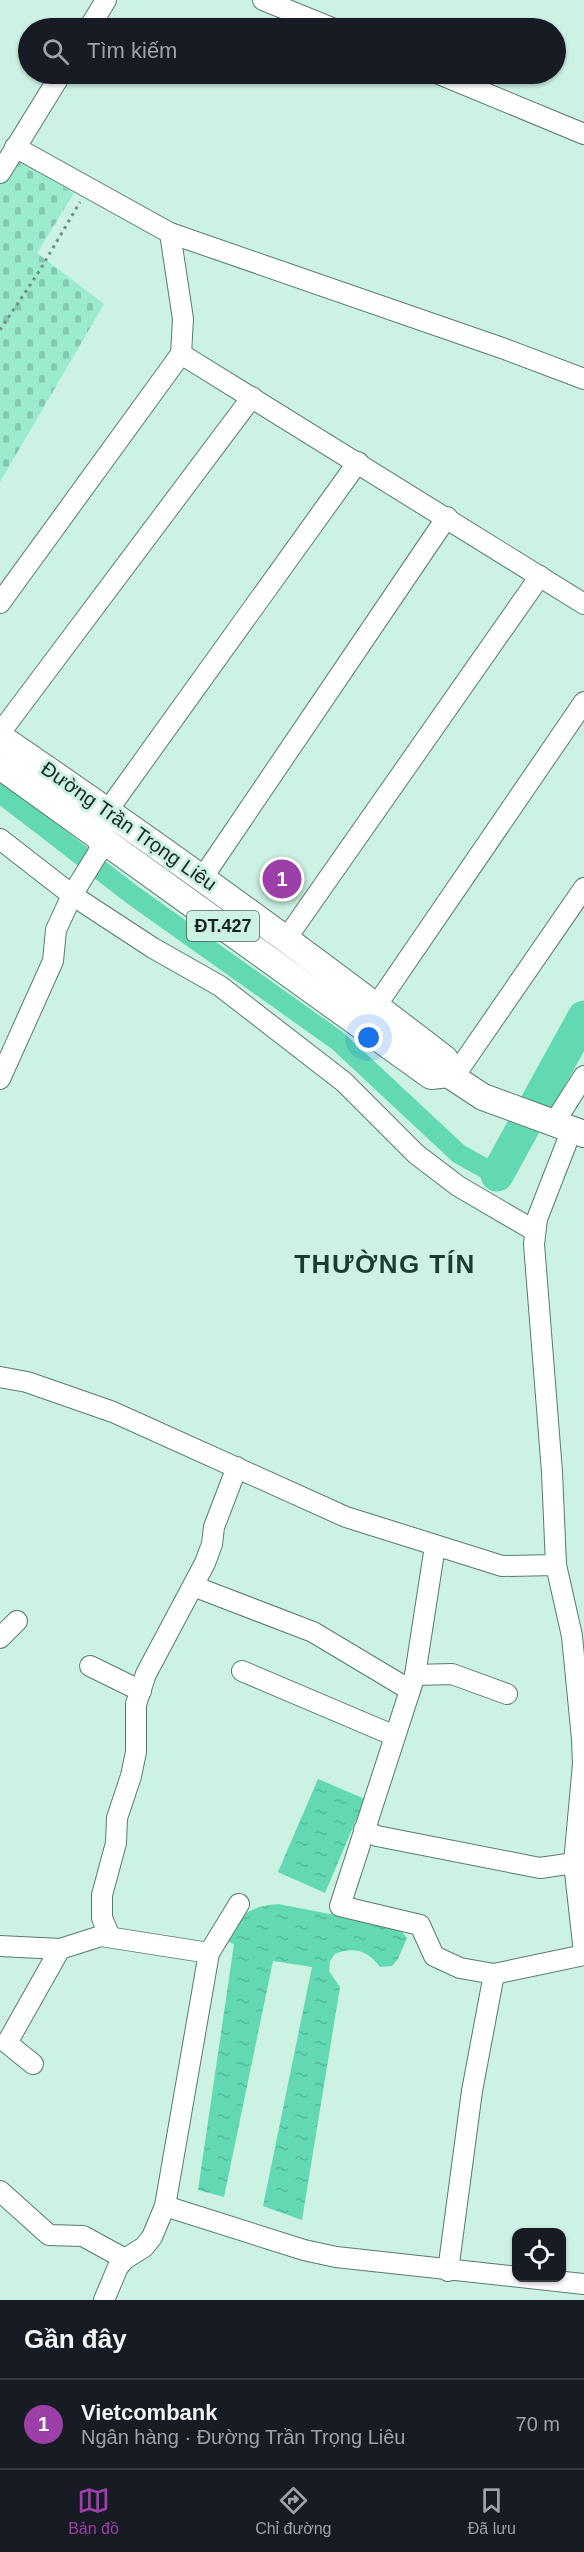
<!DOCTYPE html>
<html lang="vi">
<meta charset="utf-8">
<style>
body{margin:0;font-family:Arial,sans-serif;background:#242831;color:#f1f3f6}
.controls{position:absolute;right:18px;bottom:18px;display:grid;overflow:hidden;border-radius:12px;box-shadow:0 2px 4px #0004}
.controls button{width:54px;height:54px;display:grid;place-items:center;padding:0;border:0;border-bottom:2px solid #363941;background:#171b24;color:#f1f3f6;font:30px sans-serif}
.you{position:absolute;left:369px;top:1038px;width:21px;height:21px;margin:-15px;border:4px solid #fff;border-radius:50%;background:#1a73e8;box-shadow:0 0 0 9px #1a73e833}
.badge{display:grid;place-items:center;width:39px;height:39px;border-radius:50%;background:#9d3fa8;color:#fff;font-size:20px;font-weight:700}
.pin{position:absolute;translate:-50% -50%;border:3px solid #fff;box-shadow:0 2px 6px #0006}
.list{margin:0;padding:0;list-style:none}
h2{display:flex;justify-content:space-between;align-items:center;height:78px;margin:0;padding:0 24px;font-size:26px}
h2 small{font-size:20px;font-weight:400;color:#9ea1a6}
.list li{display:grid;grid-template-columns:39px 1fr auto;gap:18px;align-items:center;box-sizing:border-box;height:90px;padding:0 24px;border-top:2px solid #363941}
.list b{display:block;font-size:22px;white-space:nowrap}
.list p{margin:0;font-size:20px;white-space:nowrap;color:#9ea1a6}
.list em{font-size:20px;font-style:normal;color:#9ea1a6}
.icon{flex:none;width:33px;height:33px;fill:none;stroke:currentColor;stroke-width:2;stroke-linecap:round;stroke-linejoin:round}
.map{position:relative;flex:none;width:584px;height:2300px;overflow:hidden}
.search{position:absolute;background:#171b24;box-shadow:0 2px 4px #0004;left:18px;right:18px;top:18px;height:66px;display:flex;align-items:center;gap:15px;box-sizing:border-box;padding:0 21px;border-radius:33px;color:#9ea1a6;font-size:22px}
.sheet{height:168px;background:#171b24}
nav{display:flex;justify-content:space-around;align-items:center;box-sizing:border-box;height:84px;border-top:2px solid #363941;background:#171b24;font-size:16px;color:#9ea1a6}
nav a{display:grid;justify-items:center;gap:3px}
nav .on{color:#9d3fa8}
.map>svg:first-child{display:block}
</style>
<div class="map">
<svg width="584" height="2300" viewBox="0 0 584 2300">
<defs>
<pattern id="cemetery-stones" width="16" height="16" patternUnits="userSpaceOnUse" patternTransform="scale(1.5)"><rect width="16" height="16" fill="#9bebcd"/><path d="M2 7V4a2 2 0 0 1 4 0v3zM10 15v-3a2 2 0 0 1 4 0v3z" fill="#85c9b0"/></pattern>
<pattern id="water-ripples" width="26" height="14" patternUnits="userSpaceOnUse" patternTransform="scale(1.5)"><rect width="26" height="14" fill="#62d9b2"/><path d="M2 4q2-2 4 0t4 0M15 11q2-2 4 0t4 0" fill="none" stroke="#54ba99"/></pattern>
</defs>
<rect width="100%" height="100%" fill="#ccf2e3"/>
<polygon fill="url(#cemetery-stones)" points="13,157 74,193 37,253 104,304 0,482 0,179"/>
<g fill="url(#water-ripples)">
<polygon points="318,1779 365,1799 325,1893 278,1872"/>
<path d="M278 1904 398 1927 407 1938 398 1959 392 1966 380 1967C369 1951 353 1946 335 1954L330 1961 329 1971 340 1987 302 2220 263 2206 312 1967 273 1961 224 2197 198 2190 234 1944 225 1941C240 1916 246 1907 278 1904Z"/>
</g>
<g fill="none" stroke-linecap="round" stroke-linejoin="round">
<polyline stroke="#62d9b2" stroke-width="20" points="0,793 134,896 338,1041 459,1154 497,1175"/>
<polyline stroke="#62d9b2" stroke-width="33" points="497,1175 584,1017"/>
<g stroke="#587b6e" stroke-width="22">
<g id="minor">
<polyline points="263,0 332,28"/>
<polyline points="89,28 106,0"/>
<polyline points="439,74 584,134"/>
<polyline points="15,147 170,233 502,348 584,379"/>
<polyline points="0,173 61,74"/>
<polyline points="170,233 183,319 181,354"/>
<polyline points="0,603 181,354 584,604"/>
<polyline points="0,733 252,397"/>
<polyline points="0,839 72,895 153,948 220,986 344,1082 416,1154 458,1186 535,1231"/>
<polyline points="203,877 447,517"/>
<polyline points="286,939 540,576"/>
<polyline points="376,1006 584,702"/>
<polyline points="453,1078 584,888"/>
<polyline points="0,1079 53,961 56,930 72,895 98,853 108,810 358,462"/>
<polyline points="554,1123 584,1076"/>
<polyline points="0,1377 27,1382 113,1412 346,1517 502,1566 556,1565 572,1636 582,1739 583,1764 574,1863 584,1953"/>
<polyline points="435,1546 415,1675 340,1906 420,1925 434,1956 460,1968 494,1974 584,1955"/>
<polyline points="556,1565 552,1472 534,1244 537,1219 572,1129"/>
<polyline points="193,1586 313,1632 410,1690"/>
<polyline points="0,1638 17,1621"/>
<polyline points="90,1666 141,1691"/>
<polyline points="242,1671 395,1736"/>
<polyline points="415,1675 452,1674 507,1694"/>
<polyline points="364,1830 377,1836 540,1868 574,1863"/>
<polyline points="110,1937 102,1918 102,1895 116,1843 117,1818 131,1776 136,1752 136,1704 146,1674 205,1563 212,1544 214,1527 237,1467"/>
<polyline points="0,1946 60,1949 101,1936 209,1953 239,1904"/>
<polyline points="33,2064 7,2043 60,1949"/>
<polyline points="0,2191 49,2235 83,2236 125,2259"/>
<polyline points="165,2206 304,2250 336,2257 584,2284"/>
<polyline points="448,2271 472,2091 494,1974"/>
<polyline points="104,2300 118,2267 125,2259 144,2247 152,2237 165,2206 209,1953"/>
</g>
</g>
<g stroke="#587b6e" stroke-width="28">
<g id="major">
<path d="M0 737C151 840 300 947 445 1059L448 1074"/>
<polyline points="0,766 431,1076 448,1074 483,1097 584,1134"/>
</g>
</g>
<polyline stroke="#758f85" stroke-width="3" stroke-dasharray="3 4.5" stroke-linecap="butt" points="0,330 40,270 80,202"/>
<use href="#minor" stroke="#fff" stroke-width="20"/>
<use href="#major" stroke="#fff" stroke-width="26"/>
</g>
<g text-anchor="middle" stroke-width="6" stroke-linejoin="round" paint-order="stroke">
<rect fill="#ccf2e3" stroke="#4d625a" stroke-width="1.5" x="187" y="911" width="72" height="30" rx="4.5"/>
<g font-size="18" font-weight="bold" fill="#172520">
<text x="223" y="932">ĐT.427</text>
</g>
<g font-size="20" fill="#172520" stroke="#ccf2e3">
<text transform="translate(129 826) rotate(35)" y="7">Đường Trần Trọng Liêu</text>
</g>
<g font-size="26" font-weight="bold" letter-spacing="1.5" fill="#1b3d31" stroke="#ccf2e3">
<text x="385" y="1273">THƯỜNG TÍN</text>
</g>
</g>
</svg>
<div class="controls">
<button><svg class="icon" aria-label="locate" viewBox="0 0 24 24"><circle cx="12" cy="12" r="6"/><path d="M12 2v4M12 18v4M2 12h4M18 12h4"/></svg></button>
</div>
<div class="you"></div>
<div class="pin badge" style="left:282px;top:879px">1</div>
<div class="search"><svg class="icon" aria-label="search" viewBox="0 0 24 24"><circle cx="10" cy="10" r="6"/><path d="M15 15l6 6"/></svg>Tìm kiếm</div>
</div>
<section class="sheet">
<h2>Gần đây<small></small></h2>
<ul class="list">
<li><span class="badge">1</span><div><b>Vietcombank</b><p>Ngân hàng · Đường Trần Trọng Liêu</p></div><em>70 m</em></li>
</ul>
</section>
<nav>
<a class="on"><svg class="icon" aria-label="map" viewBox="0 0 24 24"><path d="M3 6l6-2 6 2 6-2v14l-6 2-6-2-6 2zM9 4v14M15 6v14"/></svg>Bản đồ</a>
<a><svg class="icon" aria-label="directions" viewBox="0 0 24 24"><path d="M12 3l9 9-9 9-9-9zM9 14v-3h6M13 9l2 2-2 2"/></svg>Chỉ đường</a>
<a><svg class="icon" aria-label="saved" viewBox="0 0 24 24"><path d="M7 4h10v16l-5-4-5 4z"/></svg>Đã lưu</a>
</nav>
